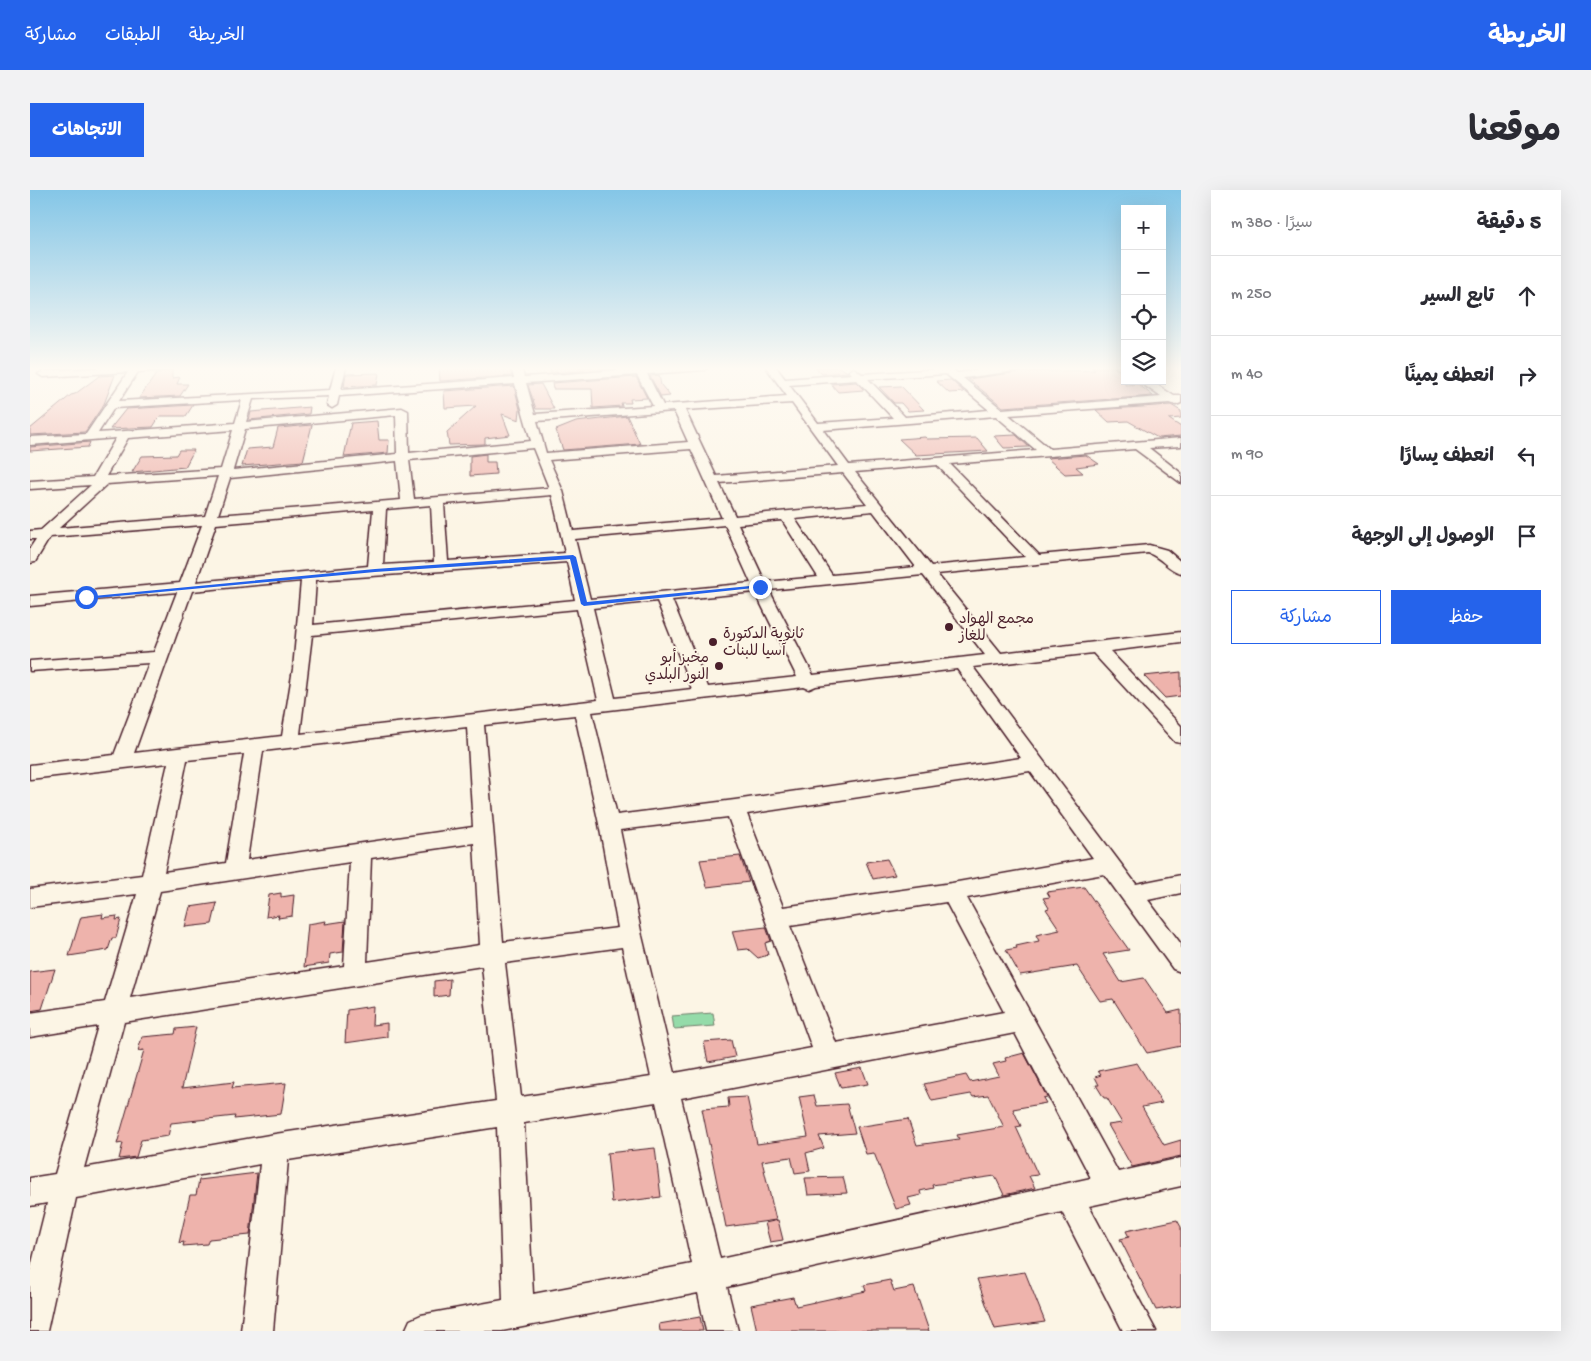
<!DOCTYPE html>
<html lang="ar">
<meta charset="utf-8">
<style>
body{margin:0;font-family:"Gochi Hand","Playpen Sans Arabic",sans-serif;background:#f2f2f3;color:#2b2b33;direction:rtl}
.controls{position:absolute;right:15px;top:15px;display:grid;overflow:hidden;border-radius:0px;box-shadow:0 5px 20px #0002}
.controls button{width:45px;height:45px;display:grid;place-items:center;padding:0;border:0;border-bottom:1px solid #e1e1e2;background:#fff;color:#2b2b33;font:25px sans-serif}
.stop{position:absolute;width:15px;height:15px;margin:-11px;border:4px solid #2563eb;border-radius:50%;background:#fff}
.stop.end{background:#2563eb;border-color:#fff;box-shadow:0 1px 5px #0008}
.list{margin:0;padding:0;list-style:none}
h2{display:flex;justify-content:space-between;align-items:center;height:65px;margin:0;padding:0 20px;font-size:21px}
h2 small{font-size:16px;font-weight:400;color:#7c7c81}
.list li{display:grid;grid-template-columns:32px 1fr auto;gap:15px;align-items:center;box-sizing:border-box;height:80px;padding:0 20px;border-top:1px solid #e1e1e2}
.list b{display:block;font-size:19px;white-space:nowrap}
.list em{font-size:16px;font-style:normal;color:#7c7c81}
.actions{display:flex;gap:10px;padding:15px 20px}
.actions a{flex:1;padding:11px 0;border:1px solid #2563eb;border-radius:0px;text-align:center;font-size:18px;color:#2563eb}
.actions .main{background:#2563eb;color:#fff}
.icon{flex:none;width:28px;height:28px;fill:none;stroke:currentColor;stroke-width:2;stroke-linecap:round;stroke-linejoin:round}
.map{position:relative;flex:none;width:1151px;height:1141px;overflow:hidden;direction:ltr;border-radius:0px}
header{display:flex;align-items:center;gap:30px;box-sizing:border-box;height:70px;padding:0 25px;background:#2563eb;color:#fff}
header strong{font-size:24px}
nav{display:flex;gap:28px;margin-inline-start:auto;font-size:18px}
.intro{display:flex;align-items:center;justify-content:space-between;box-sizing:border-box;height:120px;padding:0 30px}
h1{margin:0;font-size:35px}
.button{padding:12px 22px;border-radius:0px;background:#2563eb;color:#fff;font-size:18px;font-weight:700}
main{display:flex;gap:30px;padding:0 30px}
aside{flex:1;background:#fff;border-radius:0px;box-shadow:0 5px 20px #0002}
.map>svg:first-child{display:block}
</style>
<header>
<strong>الخريطة</strong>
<nav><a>الخريطة</a><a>الطبقات</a><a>مشاركة</a></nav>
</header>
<div class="intro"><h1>موقعنا</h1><a class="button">الاتجاهات</a></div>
<main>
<aside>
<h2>5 دقيقة<small>سيرًا · 380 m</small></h2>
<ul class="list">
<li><svg class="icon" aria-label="ahead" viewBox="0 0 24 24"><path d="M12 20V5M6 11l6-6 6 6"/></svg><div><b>تابع السير</b></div><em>250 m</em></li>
<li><svg class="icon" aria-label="right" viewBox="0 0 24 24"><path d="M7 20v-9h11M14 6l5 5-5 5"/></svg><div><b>انعطف يمينًا</b></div><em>40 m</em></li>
<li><svg class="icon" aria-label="left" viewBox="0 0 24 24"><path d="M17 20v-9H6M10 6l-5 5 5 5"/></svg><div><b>انعطف يسارًا</b></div><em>90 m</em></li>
<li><svg class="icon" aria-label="arrive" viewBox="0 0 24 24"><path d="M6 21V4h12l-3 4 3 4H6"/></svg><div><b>الوصول إلى الوجهة</b></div></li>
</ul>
<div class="actions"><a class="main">حفظ</a><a>مشاركة</a></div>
</aside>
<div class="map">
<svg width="1151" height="1141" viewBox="0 0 1151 1141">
<rect width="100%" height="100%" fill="#fcf5e5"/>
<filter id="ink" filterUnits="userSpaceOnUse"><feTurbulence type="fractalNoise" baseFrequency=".02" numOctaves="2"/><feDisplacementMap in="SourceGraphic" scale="10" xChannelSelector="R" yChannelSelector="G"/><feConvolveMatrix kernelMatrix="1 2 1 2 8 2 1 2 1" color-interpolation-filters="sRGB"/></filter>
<g filter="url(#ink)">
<polygon fill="#94dba9" stroke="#6f7d6a" points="683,823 685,836 644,839 642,826"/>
<g fill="#eeb3ac" stroke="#4a1f2b">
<polygon points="409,177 479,177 482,186 410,191"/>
<polygon points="520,177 591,177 591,178 521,183"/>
<polygon points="784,177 809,177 818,182 792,184"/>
<polygon points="1061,177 1084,177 1095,184 1095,195 1108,194 1123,206 973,217 938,189 989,182 1065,180"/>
<polygon points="142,179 142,188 150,187 147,194 158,194 150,206 109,208 127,183"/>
<polygon points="349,183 347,195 314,197 316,184"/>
<polygon points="85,185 74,214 55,242 0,245 0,239 41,205 45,204 69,186"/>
<polygon points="629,185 631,195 640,206 631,207 620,186"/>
<polygon points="606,187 617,208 600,209 601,213 591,213 592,216 563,218 562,199 523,199 522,193"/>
<polygon points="921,190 934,202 919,203 906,191"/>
<polygon points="826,192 834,200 808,202 801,194"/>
<polygon points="511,194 524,219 506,219 498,195"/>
<polygon points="484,196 490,219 489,230 472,224 480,245 455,248 455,254 419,255 417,242 446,216 415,218 414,201"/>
<polygon points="871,196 894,220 878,221 871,213 864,213 849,197"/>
<polygon points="163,215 156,226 130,226 123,237 80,239 96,219"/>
<polygon points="1141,215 1151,221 1151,228 1139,229 1151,237 1151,246 1128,248 1098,231 1079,232 1066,220"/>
<polygon points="280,217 279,224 219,230 221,222"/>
<polygon points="597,226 610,254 533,260 526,240 546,232"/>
<polygon points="347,231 349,250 359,250 358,263 314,267 321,233"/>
<polygon points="282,235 273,271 212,276 217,259 243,257 248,238"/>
<polygon points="986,245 999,257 974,258 964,246"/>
<polygon points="895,247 897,249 947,248 958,261 886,265 869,249"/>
<polygon points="60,252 58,257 0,261 0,257"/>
<polygon points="149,260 164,260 155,277 102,282 112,266 146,265"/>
<polygon points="456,264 456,272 465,272 466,284 440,286 440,266"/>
<polygon points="1056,265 1069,274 1046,277 1053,283 1035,284 1017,268"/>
<polygon points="1151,482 1151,506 1135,508 1114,486"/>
<polygon points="710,666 719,692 677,697 670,670"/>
<polygon points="857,669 865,685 843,689 836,672"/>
<polygon points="1054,697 1099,760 1073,764 1091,792 1114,788 1138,823 1151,820 1151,856 1117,863 1083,809 1070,811 1047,776 990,785 976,760 987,758 986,756 1009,751 1006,745 1030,740 1016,719 1019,718 1013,708 1020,707 1017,702"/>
<polygon points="251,703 251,707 264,705 262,726 248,728 249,725 236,727 239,705"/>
<polygon points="187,713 182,734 155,737 160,717"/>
<polygon points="73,724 72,728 87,726 86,730 91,729 86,748 82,748 78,760 39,766 51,727"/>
<polygon points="296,731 295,734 315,731 313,762 300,764 299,773 274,777 278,734"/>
<polygon points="736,737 741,751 735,753 738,765 728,768 718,759 708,760 702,741"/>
<polygon points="25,779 12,819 0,821 0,782"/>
<polygon points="420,789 419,805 404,807 404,791"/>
<polygon points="343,816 342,835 357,833 357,847 315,853 317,820"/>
<polygon points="166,837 152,898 204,892 202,898 256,893 251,924 204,929 205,926 141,933 138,946 111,950 106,967 89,969 93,953 87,954 114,860 108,861 112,847 145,844 146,839"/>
<polygon points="701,850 705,867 678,872 674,852"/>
<polygon points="994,863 1017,907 1013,908 1016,913 983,919 991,936 986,937 1008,985 999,986 1005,998 974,1005 965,986 902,995 903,998 890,1001 891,1005 878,1008 881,1015 866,1019 844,963 836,964 827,937 878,929 887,955 929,949 927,945 974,937 958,905 943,907 941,904 902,911 894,894 936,885 940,892 969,886 963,874 976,871 975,868"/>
<polygon points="1107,873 1132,913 1112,917 1134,955 1151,950 1151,966 1102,977 1078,935 1092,933 1077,908 1074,908 1066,895 1069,895 1065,887 1071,885 1068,881"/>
<polygon points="832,878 838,894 811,898 805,883"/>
<polygon points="784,905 787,916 817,914 825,943 789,946 794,958 776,963 780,981 765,983 761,967 732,971 746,1030 696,1037 672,919 699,917 698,908 717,907 727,954 778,947 769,907"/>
<polygon points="625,958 631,1007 582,1013 577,963"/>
<polygon points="227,983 220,1045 179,1049 177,1054 153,1056 154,1052 149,1053 160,1005 166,1005 169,990"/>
<polygon points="813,987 817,1003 778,1005 775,988"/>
<polygon points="748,1030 753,1050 740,1052 735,1033"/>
<polygon points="1147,1030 1151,1037 1151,1116 1126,1120 1090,1049 1099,1047 1096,1041"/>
<polygon points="995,1082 1015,1132 965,1139 947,1089"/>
<polygon points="860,1090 864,1101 884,1097 899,1141 727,1141 721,1115 763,1107 766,1116 836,1101 834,1095"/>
<polygon points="670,1127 673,1141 630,1141 629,1134"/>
</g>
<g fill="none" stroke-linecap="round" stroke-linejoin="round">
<g stroke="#4a1f2b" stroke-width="3">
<g id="minor">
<path d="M85 177H142L137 180 108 182 89 211 300 200 306 177H316L311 200 484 188 481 177H491L494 187 604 179 603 177H679L674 180 617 184 633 215 757 206 736 177H746L755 189 822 184 819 181 824 178 832 184 910 179 909 177H920L927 183 970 177H997L992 180 933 188 972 219 1131 207 1108 191H1121L1144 206H1151V213L1146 215 1140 213 979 225 1020 259 1151 248V256L1119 258 1151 283V293L1105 259 920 274 1009 365 1119 355 1137 360 1151 372V383C1138 380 1131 367 1118 363L907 384 971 463 1151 442V452L1080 461 1151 536V553L1145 552 1063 463 943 477 1106 694 1151 685V703L1118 710 1151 754V782L1143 779 1074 684 937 708 1088 982 1151 968V996L1059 1016 1126 1141H1093L1032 1022 697 1097 708 1141H676L668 1103 472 1141H375L380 1130 391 1125 473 1110 467 937 258 970 243 1141H211L230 974 46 1008 17 1141H0V1081L17 1013 0 1016V988L25 984 68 836 0 847V823L75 812 107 704 0 717V699L112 685 138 573 0 589V575L84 565 119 473 0 481V471L124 462 147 402 0 416V406L150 393 172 335 20 347 5 372 0 373V358L6 349H0V341L11 340 61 295 0 299V291L63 287 86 248 0 255V247L56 244 98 182 13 187 8 184 13 181ZM916 184 959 220 875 227 838 189ZM607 185 623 216 505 224 496 193ZM827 190 863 228 788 233 759 195ZM485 194 501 251 379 263 378 221 372 218 216 232 223 209 299 206 297 215 302 218 307 215 309 206ZM212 210 205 233 68 243 84 218ZM762 213 808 276 686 286 655 220ZM644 221 658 252 516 263 507 231ZM366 225 367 264 203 280 215 239ZM966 226 1006 260 819 275 793 240ZM203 240 191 279 76 286 98 248ZM503 258 519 298 384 309 379 270ZM661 259 692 328 543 341 533 301 519 270ZM367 271 371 310 188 325 200 288ZM908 275V276L995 367 901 376 825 282ZM813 283 837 314 705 326 689 293ZM188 286 175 326 29 338 77 294ZM522 305 535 363 418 371 414 314ZM401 315 404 372 353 375 356 319ZM343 320 338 376 166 392 186 334ZM843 321 886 377 802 385 765 329ZM752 330 788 387 735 392 708 334ZM695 335 721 393 560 409 545 349ZM537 372 545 410 283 435 286 390ZM893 385 955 465 783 485 739 400ZM271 391 263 479 252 546 104 563 162 401ZM725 402 767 487 678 497 642 410ZM627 411 662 499 585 508 563 418ZM547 419 568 510 270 544 282 445ZM927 479 991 568 705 610 587 625 562 522 774 497 779 499 786 496ZM545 525 569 634 588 738 473 752 454 535ZM437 537 443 637 217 670 233 561ZM214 564 196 673 134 682 157 570ZM1000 581 1063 668 922 693 753 717 717 624ZM698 627 782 858 645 883 612 746 590 640ZM444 653 450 755 337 772 341 668ZM320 672 314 776 100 808 130 701ZM916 712 974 822 806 853 760 736ZM592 757 621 887 491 907 475 773ZM452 776 466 911 245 944 54 978 94 832ZM985 843 1061 988 690 1069 651 908ZM626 912 662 1074 503 1104 494 933Z"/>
<polygon points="1086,177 1095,177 1095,182"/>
</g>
</g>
<use href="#minor" fill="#fcf5e5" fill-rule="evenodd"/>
</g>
</g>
<linearGradient id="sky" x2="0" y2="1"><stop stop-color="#84c6e7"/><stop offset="0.53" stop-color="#fefaf3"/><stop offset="1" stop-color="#fefaf3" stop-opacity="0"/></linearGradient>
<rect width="1151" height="337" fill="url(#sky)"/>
<polygon fill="#2563eb" points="543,365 546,367 557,412 730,395 733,397 554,416 551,414 540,369 345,382 56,409 53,407 345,379"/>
<g fill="#4a1f2b" stroke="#fcf5e5" stroke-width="2">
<circle cx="919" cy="437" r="5"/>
<circle cx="683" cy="452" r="5"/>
<circle cx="689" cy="476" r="5"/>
</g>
<g text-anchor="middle" stroke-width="4" stroke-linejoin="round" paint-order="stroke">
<g font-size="15" fill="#4a1f2b" stroke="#fcf5e5" text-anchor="start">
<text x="929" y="433">مجمع الهواد<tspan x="929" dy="17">للغاز</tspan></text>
<text x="693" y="448">ثانوية الدكتورة<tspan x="693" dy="17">آسيا للبنات</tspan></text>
<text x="679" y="472" text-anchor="end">مخبز أبو<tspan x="679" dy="17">النور البلدي</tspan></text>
</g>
</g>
</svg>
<div class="controls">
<button>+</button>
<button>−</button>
<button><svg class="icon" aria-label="locate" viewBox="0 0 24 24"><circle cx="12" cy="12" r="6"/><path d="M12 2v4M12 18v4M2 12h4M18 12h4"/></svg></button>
<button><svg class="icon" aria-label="layers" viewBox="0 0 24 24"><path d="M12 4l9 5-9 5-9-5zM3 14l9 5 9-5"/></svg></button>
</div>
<div class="stop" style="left:56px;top:407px"></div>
<div class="stop end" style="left:730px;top:397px"></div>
</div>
</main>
